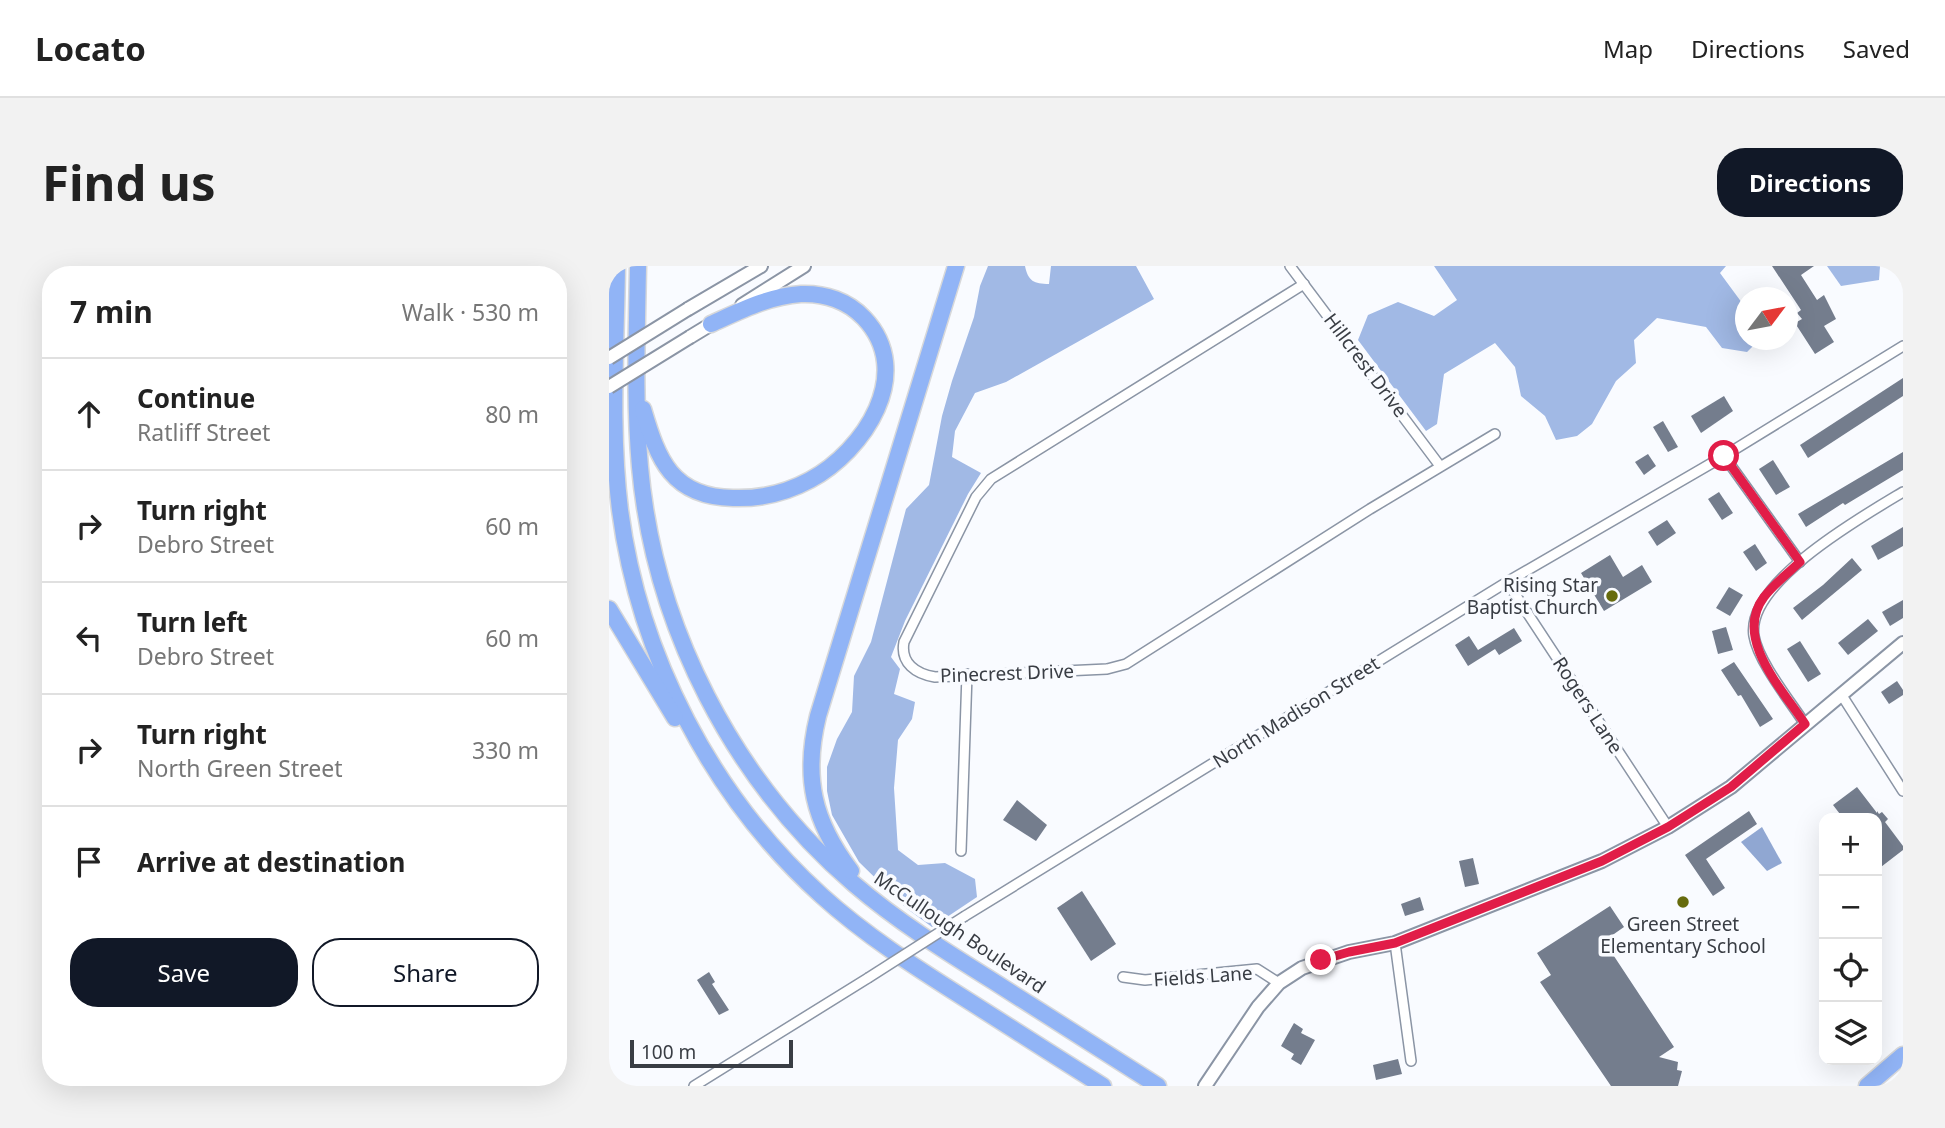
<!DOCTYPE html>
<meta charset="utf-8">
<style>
body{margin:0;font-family:"Noto Sans",sans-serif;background:#f2f2f2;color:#222}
.controls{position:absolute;right:21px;bottom:21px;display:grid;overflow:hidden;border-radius:14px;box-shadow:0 7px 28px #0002}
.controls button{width:63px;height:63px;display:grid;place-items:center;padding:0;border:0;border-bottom:2px solid #e0e0e0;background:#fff;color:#222;font:35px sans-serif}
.compass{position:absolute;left:1126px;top:21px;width:63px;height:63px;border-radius:50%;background:#fff;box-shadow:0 7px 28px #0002;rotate:58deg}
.scale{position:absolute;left:21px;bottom:18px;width:163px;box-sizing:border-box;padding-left:7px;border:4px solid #393d44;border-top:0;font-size:19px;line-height:24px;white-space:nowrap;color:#393d44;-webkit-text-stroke:5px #f9fbff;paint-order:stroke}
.stop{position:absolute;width:21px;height:21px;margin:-16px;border:5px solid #e11d48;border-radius:50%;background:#fff}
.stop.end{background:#e11d48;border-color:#fff;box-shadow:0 2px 7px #0008}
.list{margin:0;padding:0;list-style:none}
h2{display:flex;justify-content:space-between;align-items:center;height:91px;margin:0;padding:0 28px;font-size:30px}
h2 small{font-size:23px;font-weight:400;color:#767676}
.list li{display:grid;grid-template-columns:46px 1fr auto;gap:21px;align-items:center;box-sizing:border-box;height:112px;padding:0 28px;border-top:2px solid #e0e0e0}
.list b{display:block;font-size:26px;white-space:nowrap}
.list p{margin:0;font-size:23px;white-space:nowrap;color:#767676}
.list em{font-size:23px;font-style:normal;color:#767676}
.actions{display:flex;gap:14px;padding:21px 28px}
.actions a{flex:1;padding:16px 0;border:2px solid #111827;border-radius:28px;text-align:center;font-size:24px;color:#111827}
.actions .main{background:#111827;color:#fff}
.icon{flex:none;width:38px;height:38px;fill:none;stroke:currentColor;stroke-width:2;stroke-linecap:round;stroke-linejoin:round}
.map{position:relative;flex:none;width:1294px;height:820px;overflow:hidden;border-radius:28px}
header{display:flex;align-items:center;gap:42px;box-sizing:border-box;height:98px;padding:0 35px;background:#fff;border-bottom:2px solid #e0e0e0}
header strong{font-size:33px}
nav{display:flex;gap:38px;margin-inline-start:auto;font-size:24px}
.intro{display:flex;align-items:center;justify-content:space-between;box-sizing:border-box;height:168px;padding:0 42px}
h1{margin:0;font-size:49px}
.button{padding:18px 32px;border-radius:28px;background:#111827;color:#fff;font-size:24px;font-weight:700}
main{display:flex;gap:42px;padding:0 42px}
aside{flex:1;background:#fff;border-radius:28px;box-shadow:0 7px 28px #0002}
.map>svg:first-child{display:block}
</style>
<header>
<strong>Locato</strong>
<nav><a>Map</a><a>Directions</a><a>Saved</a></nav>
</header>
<div class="intro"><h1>Find us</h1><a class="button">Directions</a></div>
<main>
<aside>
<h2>7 min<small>Walk · 530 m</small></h2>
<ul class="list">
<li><svg class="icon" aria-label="ahead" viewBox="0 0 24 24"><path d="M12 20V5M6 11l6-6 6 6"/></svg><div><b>Continue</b><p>Ratliff Street</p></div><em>80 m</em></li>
<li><svg class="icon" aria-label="right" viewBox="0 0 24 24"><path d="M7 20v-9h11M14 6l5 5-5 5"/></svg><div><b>Turn right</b><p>Debro Street</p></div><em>60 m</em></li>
<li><svg class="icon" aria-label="left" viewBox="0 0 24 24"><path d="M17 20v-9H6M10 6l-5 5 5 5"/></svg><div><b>Turn left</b><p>Debro Street</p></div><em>60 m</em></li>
<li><svg class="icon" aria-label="right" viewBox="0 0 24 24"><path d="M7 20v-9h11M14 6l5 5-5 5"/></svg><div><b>Turn right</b><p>North Green Street</p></div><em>330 m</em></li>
<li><svg class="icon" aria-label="arrive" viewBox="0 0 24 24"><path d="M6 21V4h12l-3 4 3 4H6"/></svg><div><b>Arrive at destination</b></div></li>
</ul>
<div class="actions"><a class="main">Save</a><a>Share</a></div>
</aside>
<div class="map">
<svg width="1294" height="820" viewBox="0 0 1294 820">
<rect width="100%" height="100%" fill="#f9fbff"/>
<g fill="#a1b9e5">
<path d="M379 0H416C419 15 425 18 440 18L442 0H527L545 33 397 116 366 127 346 165 343 191 372 207 359 228 296 355 282 391 291 403 285 428 306 436 303 453 289 474 285 522 289 584 309 599 336 597 366 613 368 631 323 661 297 642 250 596 223 549 218 525V501L228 473 243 446 245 410 262 376 297 243 320 219 333 150 343 115 365 51 371 20Z"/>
<polygon points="825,0 1117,0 1111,7 1136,41 1136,74 1148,74 1148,76 1138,86 1113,82 1097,61 1048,52 1025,74 1027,97 1007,115 983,158 968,170 947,174 936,150 912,130 906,101 886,77 835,108 828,158 817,165 749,74 759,49 789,36 825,50 848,34"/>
<polygon points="1218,0 1271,0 1270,14 1232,20"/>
</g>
<polygon fill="#90a7d2" points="1153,561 1173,597 1158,605 1132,576"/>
<g fill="#747d8d">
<polygon points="1163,0 1205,0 1192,9 1208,34 1215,29 1227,53 1215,60 1225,76 1206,88 1186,57 1193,53 1188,47 1192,44"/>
<polygon points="1294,112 1294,130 1199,192 1191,179"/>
<polygon points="1115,130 1124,145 1092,167 1082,150"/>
<polygon points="1054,155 1069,181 1059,186 1044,161"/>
<polygon points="1294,186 1294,204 1236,239 1234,237 1197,261 1189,248"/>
<polygon points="1039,188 1047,200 1035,209 1026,196"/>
<polygon points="1164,194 1181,221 1167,229 1150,203"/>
<polygon points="1110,226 1124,247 1113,254 1099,233"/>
<polygon points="1058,254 1067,267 1048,280 1039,266"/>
<polygon points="1294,261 1294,280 1269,294 1262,280"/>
<polygon points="1146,278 1158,297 1147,305 1134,286"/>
<polygon points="1001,289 1014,311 1033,299 1043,316 995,345 972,307"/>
<polygon points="1243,292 1253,304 1193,354 1184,342 1214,319"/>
<polygon points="1120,321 1134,329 1121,350 1107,342"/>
<polygon points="1294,334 1294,352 1281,360 1273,346"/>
<polygon points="1259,353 1269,365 1239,389 1229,377"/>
<polygon points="1117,361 1124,384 1109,388 1103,365"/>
<polygon points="905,362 913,375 890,389 886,383 859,400 846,379 860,370 869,384"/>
<polygon points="1191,375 1212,408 1199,416 1178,383"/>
<polygon points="1125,396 1164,453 1151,461 1132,429 1129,430 1112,404"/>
<polygon points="1288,415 1294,424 1294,429 1280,438 1272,426"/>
<polygon points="1248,521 1268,547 1268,545 1270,548 1273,546 1279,553 1276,556 1294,580 1294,584 1268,604 1268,552 1234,552 1224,539"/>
<polygon points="408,534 438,559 427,575 394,554"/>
<polygon points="1140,545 1148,558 1097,593 1116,622 1104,630 1076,589"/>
<polygon points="864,592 870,618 856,621 850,595"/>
<polygon points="473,625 507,678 482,695 448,642"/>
<polygon points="811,631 815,644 796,650 792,638"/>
<polygon points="1001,640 1015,661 995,675 1065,781 1050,791 1069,796 1068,804 1073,805 1069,820 1002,820 931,716 942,709 928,687"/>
<polygon points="100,706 106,716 103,718 120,744 110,749 88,714"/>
<polygon points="685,757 694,763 692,767 706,774 692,799 682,793 685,788 672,780"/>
<polygon points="789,793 793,808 767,814 764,799"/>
</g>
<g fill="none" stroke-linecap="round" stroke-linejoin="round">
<g stroke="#8b95a5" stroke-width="12">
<g id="street">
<polyline points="681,0 831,200"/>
<path d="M695 18 382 213 367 231 295 376C291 397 307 408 326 411L498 403 517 398 761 243 886 168"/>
<polyline points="1115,190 1191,296"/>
<polyline points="898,316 1059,561"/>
<polyline points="1232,428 1294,525"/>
<path d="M1196 458C1181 435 1149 395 1145 370 1136 317 1254 250 1294 226"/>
<polyline points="352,585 358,408"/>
<polyline points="356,650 898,316 1115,190 1294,80"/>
<polyline points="786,677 802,795"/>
<polyline points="514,711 536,714 648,703 670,717"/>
<polyline points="85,820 259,712"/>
</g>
</g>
<g stroke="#8b95a5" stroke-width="16">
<g id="secondary">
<polyline points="133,39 195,0"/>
<polyline points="79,43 152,0"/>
<polyline points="81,71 109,54"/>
<polyline points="596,820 649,741 670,717 693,702 740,686 786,677 993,595 1059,561 1122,521 1294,377"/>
</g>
</g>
<g stroke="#d7d8da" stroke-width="19">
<g id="highway">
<path d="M8 0C7 81 1 163 11 244 30 390 103 531 213 630 256 669 306 701 355 732 401 761 447 791 494 820"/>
<path d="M29 0C28 66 25 134 31 201 45 360 124 514 245 618 288 655 336 685 384 715 439 750 494 785 549 820"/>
<path d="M34 143C49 194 63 231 124 232 151 233 177 227 201 214 255 185 307 107 255 52 239 35 216 27 192 28 160 30 131 45 102 58"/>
<polyline points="0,343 66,452"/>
<path d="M242 605C204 555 194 511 209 450L347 0"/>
<polyline points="1258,820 1294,789"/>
</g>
</g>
<use href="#street" stroke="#fff" stroke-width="9"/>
<use href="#secondary" stroke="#fff" stroke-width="12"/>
<use href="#highway" stroke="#91b4f6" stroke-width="16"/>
<g stroke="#8b95a5" stroke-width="12" stroke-linecap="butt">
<polyline id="street-bridge" points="259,712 356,650"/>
</g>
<g stroke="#8b95a5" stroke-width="16" stroke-linecap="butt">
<g id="secondary-bridge">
<polyline points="0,92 79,43"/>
<polyline points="0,121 81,71"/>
</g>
</g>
<use href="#street-bridge" stroke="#fff" stroke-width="9"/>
<use href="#secondary-bridge" stroke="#fff" stroke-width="12"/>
</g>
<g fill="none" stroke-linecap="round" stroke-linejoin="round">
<path stroke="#e11d48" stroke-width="9" d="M712 694 740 686 786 677 993 595 1059 561 1122 521 1196 458C1173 423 1124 372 1155 331 1165 318 1179 307 1191 296L1115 190"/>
</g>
<g fill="#666b0d" stroke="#f9fbff" stroke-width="2.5">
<circle cx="1003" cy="330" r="7"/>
<circle cx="1074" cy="636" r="7"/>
</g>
<g text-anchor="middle" stroke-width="7" stroke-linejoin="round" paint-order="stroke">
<g font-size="19" fill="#393d44" stroke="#f9fbff">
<text transform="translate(757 99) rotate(53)" y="7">Hillcrest Drive</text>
<text transform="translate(398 407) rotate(-2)" y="7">Pinecrest Drive</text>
<text transform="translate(979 439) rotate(57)" y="7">Rogers Lane</text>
<text transform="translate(687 446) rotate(-32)" y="7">North Madison Street</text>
<text transform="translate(351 666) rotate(34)" y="7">McCullough Boulevard</text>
<text transform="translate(594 710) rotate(-4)" y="7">Fields Lane</text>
</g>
<g font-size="19" fill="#393d44" stroke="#f9fbff" text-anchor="end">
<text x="989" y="326">Rising Star<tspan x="989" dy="22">Baptist Church</tspan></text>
<text x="1074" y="665" text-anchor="middle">Green Street<tspan x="1074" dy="22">Elementary School</tspan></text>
</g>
</g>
</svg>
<div class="controls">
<button>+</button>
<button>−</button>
<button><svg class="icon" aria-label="locate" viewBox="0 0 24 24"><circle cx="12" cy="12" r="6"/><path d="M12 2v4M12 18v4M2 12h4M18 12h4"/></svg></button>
<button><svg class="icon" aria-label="layers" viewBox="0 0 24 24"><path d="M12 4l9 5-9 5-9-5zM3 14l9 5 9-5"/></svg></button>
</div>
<svg class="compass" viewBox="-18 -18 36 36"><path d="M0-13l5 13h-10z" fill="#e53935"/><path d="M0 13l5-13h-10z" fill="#767676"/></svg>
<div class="scale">100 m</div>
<div class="stop" style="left:1115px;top:190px"></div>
<div class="stop end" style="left:712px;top:694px"></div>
</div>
</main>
